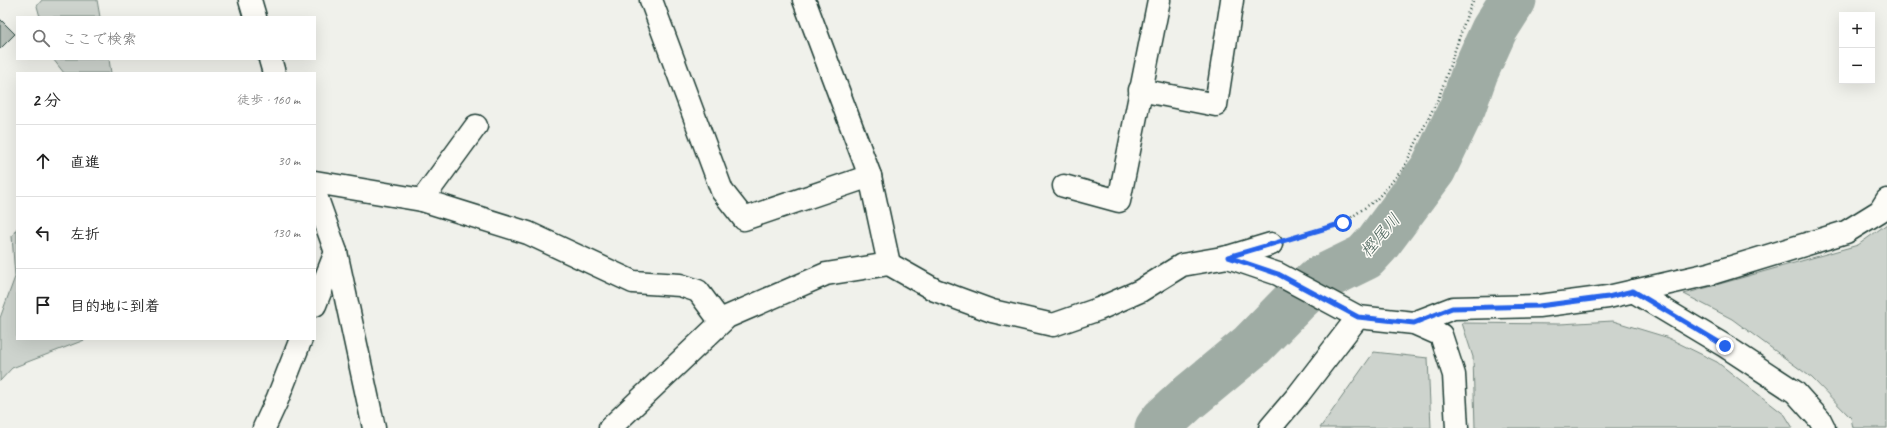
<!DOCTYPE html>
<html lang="ja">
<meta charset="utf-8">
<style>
body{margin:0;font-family:Caveat,"Klee One",sans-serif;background:#f6f6f6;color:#222}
.controls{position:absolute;right:12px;top:12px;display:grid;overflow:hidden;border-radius:0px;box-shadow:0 4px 16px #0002}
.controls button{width:36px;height:36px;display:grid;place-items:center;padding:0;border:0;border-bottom:1px solid #e0e0e0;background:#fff;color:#222;font:20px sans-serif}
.stop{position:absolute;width:12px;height:12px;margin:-9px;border:3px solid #2563eb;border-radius:50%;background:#fff}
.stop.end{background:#2563eb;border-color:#fff;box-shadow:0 1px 4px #0008}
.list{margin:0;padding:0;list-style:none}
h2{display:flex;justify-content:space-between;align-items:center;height:52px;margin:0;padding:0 16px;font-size:17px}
h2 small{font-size:13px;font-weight:400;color:#767676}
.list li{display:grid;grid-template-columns:26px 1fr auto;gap:12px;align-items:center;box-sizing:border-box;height:72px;padding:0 16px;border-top:1px solid #e0e0e0}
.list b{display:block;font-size:15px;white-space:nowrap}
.list em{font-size:13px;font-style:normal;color:#767676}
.icon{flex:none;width:22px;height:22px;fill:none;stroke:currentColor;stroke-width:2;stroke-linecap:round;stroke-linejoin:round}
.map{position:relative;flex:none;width:1887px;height:428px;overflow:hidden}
.search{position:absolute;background:#fff;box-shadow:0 4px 16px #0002;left:16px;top:16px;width:300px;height:44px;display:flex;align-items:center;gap:10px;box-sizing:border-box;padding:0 14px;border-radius:0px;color:#767676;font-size:15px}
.panel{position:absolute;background:#fff;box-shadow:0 4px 16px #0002;left:16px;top:72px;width:300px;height:268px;border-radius:0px}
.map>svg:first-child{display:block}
</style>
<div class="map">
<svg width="1887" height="428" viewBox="0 0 1887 428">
<rect width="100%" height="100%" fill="#f0f1eb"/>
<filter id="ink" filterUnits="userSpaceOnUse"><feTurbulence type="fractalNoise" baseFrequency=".025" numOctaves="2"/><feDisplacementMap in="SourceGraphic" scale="8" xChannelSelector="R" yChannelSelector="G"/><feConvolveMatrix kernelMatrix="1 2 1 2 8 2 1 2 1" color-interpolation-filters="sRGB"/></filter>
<g filter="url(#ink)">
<g fill="#cdd3cd" stroke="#768880">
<polygon points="42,0 97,0 100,17 40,17 37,6"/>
<polygon points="53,59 109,59 111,73 64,73"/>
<polygon points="1887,224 1887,428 1853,428 1851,418 1812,378 1732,319 1684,294 1858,245"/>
<polygon points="17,228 17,339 87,339 12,368 0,381 0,318 15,277 12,236"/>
<polygon points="1613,321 1666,337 1717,362 1785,415 1793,428 1475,428 1473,357 1462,323 1560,324"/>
<polygon points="1374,352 1428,358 1431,428 1320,428"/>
</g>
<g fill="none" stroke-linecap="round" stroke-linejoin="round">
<polyline stroke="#9faca4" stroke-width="47" points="1158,428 1164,420 1187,399 1252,345 1295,301 1318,280 1365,257 1377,244 1433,169 1463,106 1475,72 1494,30 1513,0"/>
</g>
<polygon fill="#b6bfb8" stroke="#1f3d34" points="0,19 15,34 0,49"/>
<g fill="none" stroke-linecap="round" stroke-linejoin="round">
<g stroke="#1f3d34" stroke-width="25">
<g id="street">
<polyline points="651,0 722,191 744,219 870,176"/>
<polyline points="804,0 870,176 889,264"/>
<polyline points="1140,90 1216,105 1232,0"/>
<polyline points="315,182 422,200 528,233 633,282 680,285 698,291 721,322"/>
<polyline points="1064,186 1119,201 1159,0"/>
<polyline points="422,200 476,126"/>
<polyline points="1228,257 1271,244"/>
<polyline points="1633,291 1725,346 1795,392 1820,420 1824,428"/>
<polyline points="315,305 336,252"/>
<polyline points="1414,323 1453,308 1539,306 1608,297 1709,274 1846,232 1880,211 1887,200"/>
<polyline points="264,428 277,400 301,339"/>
<polyline points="610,428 727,317 826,274 889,264 935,290 992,311 1053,325 1099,309 1140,291 1182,265 1228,257 1278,274 1358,317 1414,323 1441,335 1454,375 1457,428"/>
</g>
</g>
<g stroke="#1f3d34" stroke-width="25">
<g id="secondary">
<polyline points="250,0 255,17"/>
<polyline points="270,59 274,73"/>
<polyline points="315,193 336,252 374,428"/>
<polyline points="1270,428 1298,395 1358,317"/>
</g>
</g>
<polyline stroke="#1f3d34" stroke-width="2.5" stroke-dasharray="1 3" stroke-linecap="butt" points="1295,237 1343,223 1376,200 1403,169 1439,97 1468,12 1474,0"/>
<use href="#street" stroke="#fdfcf7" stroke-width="22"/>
<use href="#secondary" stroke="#fdfcf7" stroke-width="22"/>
</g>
</g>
<g fill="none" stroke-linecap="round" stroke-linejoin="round" filter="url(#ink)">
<polyline stroke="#2563eb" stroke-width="5" points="1343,223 1228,257 1278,274 1358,317 1414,323 1452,308 1539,306 1608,297 1633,291 1725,346"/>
</g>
<g text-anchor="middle" stroke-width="3" stroke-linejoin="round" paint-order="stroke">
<g font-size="17" font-style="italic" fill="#455e56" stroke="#fdfcf7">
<text transform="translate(1380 235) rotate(-49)" y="6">樫尾川</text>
</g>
</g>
</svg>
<div class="controls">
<button>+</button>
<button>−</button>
</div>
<div class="stop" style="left:1343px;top:223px"></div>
<div class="stop end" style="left:1725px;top:346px"></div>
<div class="search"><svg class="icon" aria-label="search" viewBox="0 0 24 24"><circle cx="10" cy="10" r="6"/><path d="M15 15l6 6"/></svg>ここで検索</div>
<section class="panel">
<h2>2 分<small>徒歩 · 160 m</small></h2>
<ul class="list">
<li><svg class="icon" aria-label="ahead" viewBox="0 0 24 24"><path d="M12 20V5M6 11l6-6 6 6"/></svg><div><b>直進</b></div><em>30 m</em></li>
<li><svg class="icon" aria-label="left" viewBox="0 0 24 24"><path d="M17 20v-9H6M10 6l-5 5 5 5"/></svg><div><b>左折</b></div><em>130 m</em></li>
<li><svg class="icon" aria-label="arrive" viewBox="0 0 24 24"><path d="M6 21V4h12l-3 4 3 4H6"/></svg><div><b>目的地に到着</b></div></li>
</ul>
</section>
</div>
